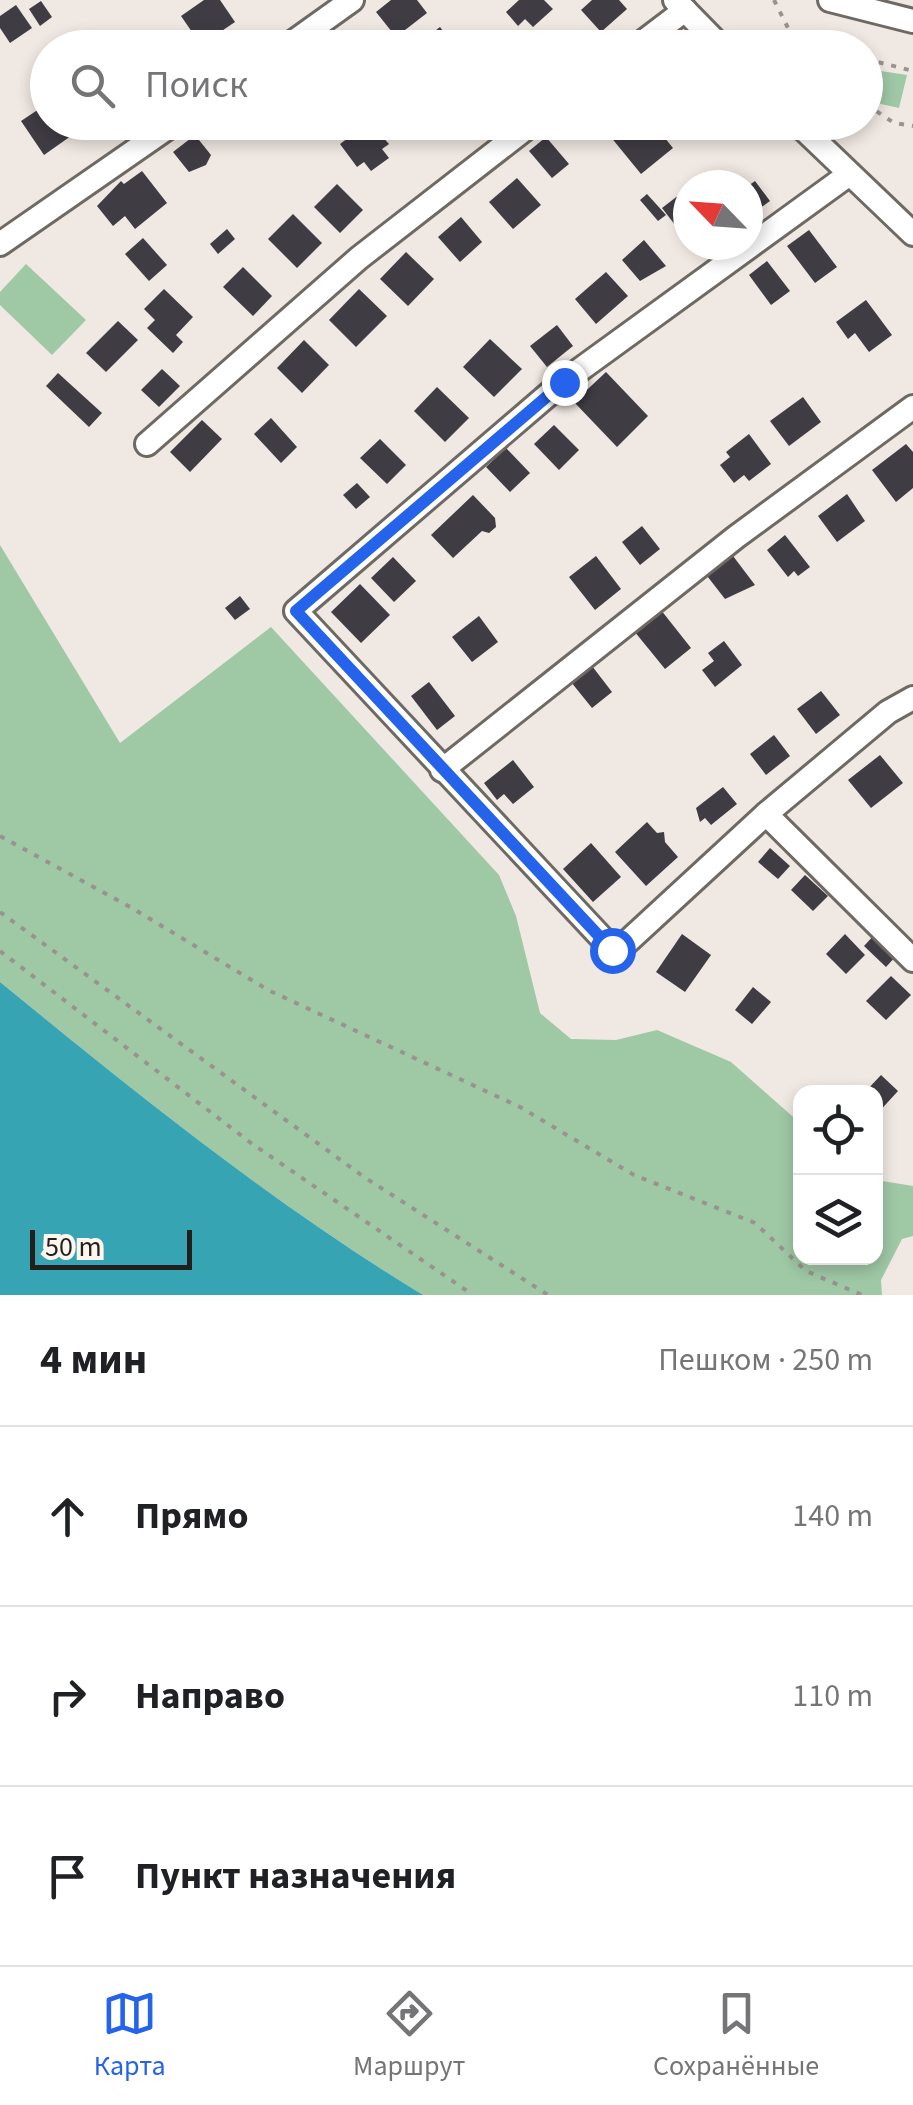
<!DOCTYPE html>
<html lang="ru">
<meta charset="utf-8">
<style>
body{margin:0;font-family:"Source Sans 3",sans-serif;background:#f2f2f2;color:#202124}
.controls{position:absolute;right:30px;bottom:30px;display:grid;overflow:hidden;border-radius:20px;box-shadow:0 5px 15px #0003}
.controls button{width:90px;height:90px;display:grid;place-items:center;padding:0;border:0;border-bottom:2px solid #e0e0e0;background:#fff;color:#202124;font:50px sans-serif}
.compass{position:absolute;left:673px;top:170px;width:90px;height:90px;border-radius:50%;background:#fff;box-shadow:0 5px 15px #0003;rotate:295deg}
.scale{position:absolute;left:30px;bottom:25px;width:162px;box-sizing:border-box;padding-left:10px;border:5px solid #221f1d;border-top:0;font-size:28px;line-height:35px;white-space:nowrap;color:#221f1d;-webkit-text-stroke:8px #fdf6ef;paint-order:stroke}
.stop{position:absolute;width:30px;height:30px;margin:-22px;border:8px solid #2563eb;border-radius:50%;background:#fff}
.stop.end{background:#2563eb;border-color:#fff;box-shadow:0 2px 10px #0008}
.list{margin:0;padding:0;list-style:none}
h2{display:flex;justify-content:space-between;align-items:center;height:130px;margin:0;padding:0 40px;font-size:42px}
h2 small{font-size:32px;font-weight:400;color:#757577}
.list li{display:grid;grid-template-columns:65px 1fr auto;gap:30px;align-items:center;box-sizing:border-box;height:180px;padding:0 40px;border-top:2px solid #e0e0e0}
.list b{display:block;font-size:38px;white-space:nowrap}
.list em{font-size:32px;font-style:normal;color:#757577}
.icon{flex:none;width:55px;height:55px;fill:none;stroke:currentColor;stroke-width:2;stroke-linecap:round;stroke-linejoin:round}
.map{position:relative;flex:none;width:913px;height:1295px;overflow:hidden}
.search{position:absolute;background:#fff;box-shadow:0 5px 15px #0003;left:30px;right:30px;top:30px;height:110px;display:flex;align-items:center;gap:25px;box-sizing:border-box;padding:0 35px;border-radius:55px;color:#757577;font-size:38px}
.sheet{height:670px;background:#fff}
nav{display:flex;justify-content:space-around;align-items:center;box-sizing:border-box;height:140px;border-top:2px solid #e0e0e0;background:#fff;font-size:28px;color:#757577}
nav a{display:grid;justify-items:center;gap:5px}
nav .on{color:#2563eb}
.map>svg:first-child{display:block}
</style>
<div class="map">
<svg width="913" height="1295" viewBox="0 0 913 1295">
<rect width="100%" height="100%" fill="#f0e8e2"/>
<g fill="#9fc8a5">
<polygon points="874,70 907,75 899,108 868,101"/>
<polygon points="26,264 86,320 52,355 0,305 0,292"/>
<path d="M0 545 120 743 271 627 499 875 516 916 540 1013 571 1039 616 1040 657 1030 731 1062 800 1123V1258H876V1180L913 1186V1236L902 1239 881 1280 882 1295H423C273 1204 136 1093 0 982Z"/>
</g>
<path fill="#36a4b2" d="M0 982C136 1093 273 1204 423 1295H0Z"/>
<g fill="#3f3c43">
<polygon points="204,0 220,0 235,22 201,45 181,16"/>
<polygon points="391,0 417,0 427,13 396,37 376,12"/>
<polygon points="519,0 544,0 553,9 533,27 525,19 518,26 506,12"/>
<polygon points="592,0 619,0 627,9 601,32 581,10"/>
<polygon points="41,1 52,17 40,26 29,9"/>
<polygon points="16,5 32,28 10,43 0,28 0,16"/>
<polygon points="440,27 452,43 446,48 421,48 418,44"/>
<polygon points="557,32 571,48 539,48"/>
<polygon points="48,103 48,122 73,122 78,131 44,155 21,121"/>
<polygon points="369,122 389,144 382,149 389,158 371,171 364,162 357,167 340,144"/>
<polygon points="604,122 652,122 673,148 641,174 601,125"/>
<polygon points="195,135 211,155 206,165 189,172 173,152"/>
<polygon points="546,137 569,164 552,178 529,151"/>
<polygon points="142,171 167,203 135,229 125,216 113,226 97,206 121,181 124,184"/>
<polygon points="517,178 541,205 513,229 489,202"/>
<polygon points="755,181 770,201 748,217 748,186"/>
<polygon points="337,184 363,210 340,233 314,207"/>
<polygon points="688,188 688,230 682,234 662,208"/>
<polygon points="647,194 666,215 658,221 640,200"/>
<polygon points="293,214 322,243 297,268 268,239"/>
<polygon points="461,217 482,242 460,262 438,237"/>
<polygon points="227,229 235,239 218,254 210,244"/>
<polygon points="809,230 837,267 815,283 787,246"/>
<polygon points="143,238 167,265 149,281 125,254"/>
<polygon points="644,240 666,266 640,281 622,260"/>
<polygon points="406,252 434,279 408,306 380,279"/>
<polygon points="767,261 790,291 771,305 749,275"/>
<polygon points="243,267 272,296 253,316 223,287"/>
<polygon points="606,272 628,296 596,324 575,299"/>
<polygon points="164,289 193,317 176,335 183,342 173,353 147,328 155,320 144,309"/>
<polygon points="359,289 387,316 356,347 329,320"/>
<polygon points="866,300 892,335 869,352 855,333 848,339 836,322"/>
<polygon points="118,321 138,340 106,372 86,353"/>
<polygon points="557,325 573,346 547,367 530,346"/>
<polygon points="490,339 522,369 494,397 463,367"/>
<polygon points="304,340 329,365 302,393 277,368"/>
<polygon points="162,369 180,386 159,407 141,390"/>
<polygon points="606,372 648,416 617,447 574,402"/>
<polygon points="58,373 102,413 89,427 46,386"/>
<polygon points="437,387 469,418 445,442 414,411"/>
<polygon points="803,397 821,422 789,446 770,421"/>
<polygon points="271,418 297,447 281,463 254,434"/>
<polygon points="202,420 222,439 190,472 170,452"/>
<polygon points="554,425 579,450 559,470 534,444"/>
<polygon points="749,434 771,464 749,481 744,475 734,483 720,465 730,457 726,452"/>
<polygon points="380,439 406,465 387,484 360,458"/>
<polygon points="906,444 913,452 913,488 896,502 872,470"/>
<polygon points="506,448 530,473 510,492 486,467"/>
<polygon points="357,483 370,497 356,509 343,495"/>
<polygon points="847,494 865,521 837,542 818,516"/>
<polygon points="473,495 495,518 496,527 489,533 482,531 453,558 431,535"/>
<polygon points="642,526 660,549 640,565 622,542"/>
<polygon points="785,535 810,567 798,576 794,571 788,577 767,550"/>
<polygon points="730,552 755,585 725,599 704,572"/>
<polygon points="596,556 621,589 595,610 569,577"/>
<polygon points="393,557 416,581 394,602 371,578"/>
<polygon points="360,584 390,615 361,643 331,612"/>
<polygon points="240,596 250,609 235,620 225,608"/>
<polygon points="657,605 691,648 665,669 630,626"/>
<polygon points="479,616 498,642 472,662 452,637"/>
<polygon points="724,641 742,665 715,687 702,670 714,661 708,653"/>
<polygon points="592,666 612,692 592,708 571,682"/>
<polygon points="429,682 455,716 437,730 411,696"/>
<polygon points="821,691 840,715 816,734 797,709"/>
<polygon points="774,735 790,756 766,775 750,754"/>
<polygon points="880,755 903,783 871,808 848,780"/>
<polygon points="513,760 534,787 513,804 504,794 497,800 484,783"/>
<polygon points="723,787 737,804 711,825 705,818 700,822 696,808"/>
<polygon points="647,822 657,833 664,832 665,842 678,857 646,886 615,852"/>
<polygon points="591,843 621,877 593,902 563,869"/>
<polygon points="770,848 790,866 778,879 758,862"/>
<polygon points="805,875 828,896 813,911 791,890"/>
<polygon points="682,934 711,955 685,992 656,972"/>
<polygon points="845,934 865,955 846,974 826,954"/>
<polygon points="875,934 897,955 886,967 864,946"/>
<polygon points="891,976 911,995 886,1020 866,1001"/>
<polygon points="753,987 771,1002 752,1024 735,1010"/>
<polygon points="881,1075 898,1091 876,1115 876,1092 865,1092"/>
</g>
<g fill="none" stroke-linecap="round" stroke-linejoin="round">
<g stroke="#6f6963" stroke-width="28">
<g id="minor">
<polyline points="675,0 722,48"/>
<polyline points="830,0 913,21"/>
<polyline points="285,48 352,0"/>
<polyline points="635,48 685,10"/>
<polyline points="796,122 913,234"/>
<polyline points="848,175 563,382 296,611 613,950 625,944 766,814 888,712 913,698"/>
<polyline points="0,244 176,122"/>
<polyline points="147,444 359,258 534,122"/>
<polyline points="442,770 736,537 913,407"/>
<polyline points="766,814 913,960"/>
</g>
</g>
<g stroke="#99938f" stroke-width="4" stroke-dasharray="5 8" stroke-linecap="butt">
<polyline points="774,0 795,42 818,48"/>
<polyline points="866,59 913,71"/>
<polyline points="866,104 894,123 913,126"/>
<polyline points="0,836 132,908 268,990 520,1107 634,1175 755,1223 806,1271 862,1295"/>
<polyline points="0,912 364,1177 548,1295"/>
<polyline points="0,951 251,1143 473,1295"/>
</g>
<use href="#minor" stroke="#fff" stroke-width="22"/>
</g>
<g fill="none" stroke-linecap="round" stroke-linejoin="round">
<polyline stroke="#2563eb" stroke-width="12" points="564,382 296,611 612,950"/>
</g>
</svg>
<div class="controls">
<button><svg class="icon" aria-label="locate" viewBox="0 0 24 24"><circle cx="12" cy="12" r="6"/><path d="M12 2v4M12 18v4M2 12h4M18 12h4"/></svg></button>
<button><svg class="icon" aria-label="layers" viewBox="0 0 24 24"><path d="M12 4l9 5-9 5-9-5zM3 14l9 5 9-5"/></svg></button>
</div>
<svg class="compass" viewBox="-18 -18 36 36"><path d="M0-13l5 13h-10z" fill="#e53935"/><path d="M0 13l5-13h-10z" fill="#757577"/></svg>
<div class="scale">50 m</div>
<div class="stop" style="left:612px;top:950px"></div>
<div class="stop end" style="left:564px;top:382px"></div>
<div class="search"><svg class="icon" aria-label="search" viewBox="0 0 24 24"><circle cx="10" cy="10" r="6"/><path d="M15 15l6 6"/></svg>Поиск</div>
</div>
<section class="sheet">
<h2>4 мин<small>Пешком · 250 m</small></h2>
<ul class="list">
<li><svg class="icon" aria-label="ahead" viewBox="0 0 24 24"><path d="M12 20V5M6 11l6-6 6 6"/></svg><div><b>Прямо</b></div><em>140 m</em></li>
<li><svg class="icon" aria-label="right" viewBox="0 0 24 24"><path d="M7 20v-9h11M14 6l5 5-5 5"/></svg><div><b>Направо</b></div><em>110 m</em></li>
<li><svg class="icon" aria-label="arrive" viewBox="0 0 24 24"><path d="M6 21V4h12l-3 4 3 4H6"/></svg><div><b>Пункт назначения</b></div></li>
</ul>
</section>
<nav>
<a class="on"><svg class="icon" aria-label="map" viewBox="0 0 24 24"><path d="M3 6l6-2 6 2 6-2v14l-6 2-6-2-6 2zM9 4v14M15 6v14"/></svg>Карта</a>
<a><svg class="icon" aria-label="directions" viewBox="0 0 24 24"><path d="M12 3l9 9-9 9-9-9zM9 14v-3h6M13 9l2 2-2 2"/></svg>Маршрут</a>
<a><svg class="icon" aria-label="saved" viewBox="0 0 24 24"><path d="M7 4h10v16l-5-4-5 4z"/></svg>Сохранённые</a>
</nav>
